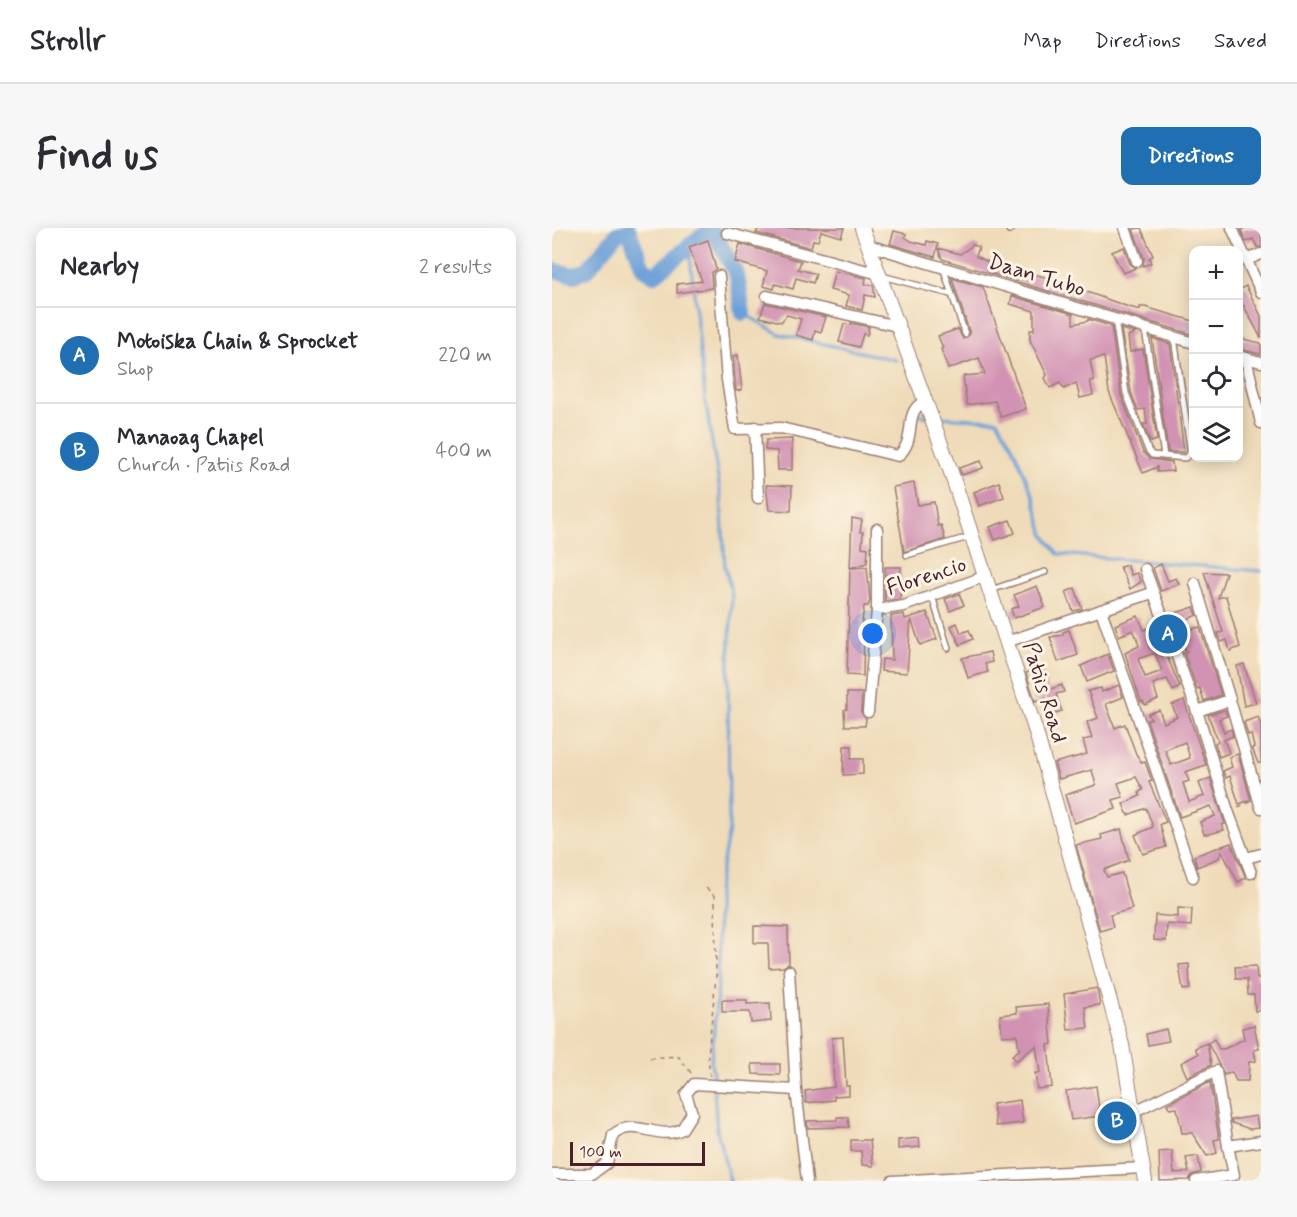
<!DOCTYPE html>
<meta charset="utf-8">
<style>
body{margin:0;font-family:Mynerve,sans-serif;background:#f7f7f7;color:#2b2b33}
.controls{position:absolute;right:18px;top:18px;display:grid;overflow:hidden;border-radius:12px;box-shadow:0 3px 15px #0003}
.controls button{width:54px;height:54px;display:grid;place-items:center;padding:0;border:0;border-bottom:2px solid #e1e1e2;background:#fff;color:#2b2b33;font:30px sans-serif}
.scale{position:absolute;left:18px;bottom:15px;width:135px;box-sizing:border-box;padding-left:6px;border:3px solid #4a1f2b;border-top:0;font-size:16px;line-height:21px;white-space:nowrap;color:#4a1f2b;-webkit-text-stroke:4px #fcf5e5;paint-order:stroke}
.you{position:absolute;left:321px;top:406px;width:21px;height:21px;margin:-15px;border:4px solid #fff;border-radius:50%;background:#1a73e8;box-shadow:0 0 0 9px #1a73e833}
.badge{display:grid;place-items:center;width:39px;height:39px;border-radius:50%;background:#1f6fb2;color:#fff;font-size:20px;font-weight:700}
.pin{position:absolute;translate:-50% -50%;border:3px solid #fff;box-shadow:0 2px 6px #0006}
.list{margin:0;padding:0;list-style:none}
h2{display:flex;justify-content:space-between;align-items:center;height:78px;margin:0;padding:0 24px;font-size:26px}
h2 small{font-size:20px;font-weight:400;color:#7c7c81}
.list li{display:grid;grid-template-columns:39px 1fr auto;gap:18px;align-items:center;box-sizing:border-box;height:96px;padding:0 24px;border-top:2px solid #e1e1e2}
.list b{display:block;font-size:22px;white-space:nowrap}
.list p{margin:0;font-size:20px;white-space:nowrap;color:#7c7c81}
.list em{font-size:20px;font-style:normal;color:#7c7c81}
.icon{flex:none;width:33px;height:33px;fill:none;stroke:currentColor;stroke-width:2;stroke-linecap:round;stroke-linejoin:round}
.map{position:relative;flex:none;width:709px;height:953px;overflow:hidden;border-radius:12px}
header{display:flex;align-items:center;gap:36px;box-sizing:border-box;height:84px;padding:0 30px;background:#fff;border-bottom:2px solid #e1e1e2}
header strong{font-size:28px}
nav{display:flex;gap:33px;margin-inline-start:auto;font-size:21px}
.intro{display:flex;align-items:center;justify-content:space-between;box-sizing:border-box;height:144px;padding:0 36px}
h1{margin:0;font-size:42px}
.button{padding:15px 27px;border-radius:12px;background:#1f6fb2;color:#fff;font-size:21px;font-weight:700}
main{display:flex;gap:36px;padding:0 36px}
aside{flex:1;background:#fff;border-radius:12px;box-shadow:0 3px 15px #0003}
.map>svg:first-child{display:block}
</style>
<header>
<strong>Strollr</strong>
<nav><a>Map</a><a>Directions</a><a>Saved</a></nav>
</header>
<div class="intro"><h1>Find us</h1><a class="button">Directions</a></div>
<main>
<aside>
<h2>Nearby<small>2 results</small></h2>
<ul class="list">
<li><span class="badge">A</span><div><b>Motoiska Chain &amp; Sprocket</b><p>Shop</p></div><em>220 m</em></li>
<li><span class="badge">B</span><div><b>Manaoag Chapel</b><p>Church · Patiis Road</p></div><em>400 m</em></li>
</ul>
</aside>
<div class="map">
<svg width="709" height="953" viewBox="0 0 709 953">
<rect width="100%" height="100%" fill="#fcf5e5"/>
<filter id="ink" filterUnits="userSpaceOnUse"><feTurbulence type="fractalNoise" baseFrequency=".0167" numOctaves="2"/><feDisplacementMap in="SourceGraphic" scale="12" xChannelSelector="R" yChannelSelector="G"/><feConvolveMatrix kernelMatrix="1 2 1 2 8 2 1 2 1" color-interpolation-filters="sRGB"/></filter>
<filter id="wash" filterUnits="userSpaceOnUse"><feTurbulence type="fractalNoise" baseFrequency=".008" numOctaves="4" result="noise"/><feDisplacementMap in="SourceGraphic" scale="24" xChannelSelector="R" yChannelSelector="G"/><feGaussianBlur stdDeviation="1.35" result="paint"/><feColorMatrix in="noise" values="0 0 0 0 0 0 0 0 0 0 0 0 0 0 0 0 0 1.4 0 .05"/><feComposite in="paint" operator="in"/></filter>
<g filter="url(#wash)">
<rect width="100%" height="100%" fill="#efdbb9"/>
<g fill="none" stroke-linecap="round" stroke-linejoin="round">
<g stroke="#6da0d8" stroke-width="3">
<polyline points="137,19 153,170 169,269 173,339 180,367 176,455 177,602 165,664 166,758 159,834 162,854"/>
<polyline points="191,85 227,106 344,132"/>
<polyline points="368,186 374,189"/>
<polyline points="386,192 385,189 445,192 461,219 482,270 492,307 506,326 709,343"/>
<polyline points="162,861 165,903 178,953"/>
</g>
<polyline stroke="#6da0d8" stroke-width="16" points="0,42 22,47 35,42 65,6 77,3 91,40 102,47 148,9 156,4 162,5 185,47 191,85"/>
</g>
<g id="blocks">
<g fill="#d192b3" fill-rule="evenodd">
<polygon points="207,0 292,0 289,9 269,3 266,13 261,12 259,20 204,5"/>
<polygon points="589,0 601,28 597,30 599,35 591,38 592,30 581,1"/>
<polygon points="693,0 709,0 709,19 705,19 701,11 694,14 689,2"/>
<polygon points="342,3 354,6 353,9 359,13 374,17 375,13 386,16 383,29 338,16"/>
<polygon points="156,12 164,41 159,45 160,60 125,65 125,56 150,53 137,19"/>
<polygon points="188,16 249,33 246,41 264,46 261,55 244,50 241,61 223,56 222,61 211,58 215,43 183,34"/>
<polygon points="421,17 427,19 424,28 434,33 533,60 532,63 574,78 588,82 588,79 593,79 642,93 642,107 390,31 386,20 408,26"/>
<polygon points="572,19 578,36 584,40 571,45 560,24"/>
<polygon points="283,43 314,50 313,56 321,57 323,69 313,67 310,82 294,78 297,67 278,62"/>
<polygon points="400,50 431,59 474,181 449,189 443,173 415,177 411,148 433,146 427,130 396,141 389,121 391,120 386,108 406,101 411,111 418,106"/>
<polygon points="694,58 709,88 709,110 687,69 687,62"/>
<polygon points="460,68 521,86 521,96 536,93 536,91 559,98 569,167 591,224 598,231 620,234 621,243 605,244 605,239 591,245 557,164 552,129 538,132 542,153 538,153 541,167 528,170 524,155 512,161 508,155 498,160 493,150 495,147 478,112 478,102 482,102 482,83 458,76"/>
<polygon points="213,75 274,89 269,104 263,102 261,112 244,107 249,91 235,87 229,94 208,89"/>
<polygon points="299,95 317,99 315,107 311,106 307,119 287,114 292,96 299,97"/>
<polygon points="569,101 584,105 576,108 578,124 591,121 605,212 598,214 591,196 595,196 593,181 586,182 579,164"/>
<polygon points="600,110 618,116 632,224 616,224"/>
<polygon points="687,110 709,115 709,126 687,121"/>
<polygon points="186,127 190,162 184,163 181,128"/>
<polygon points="240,211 240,242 226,242 225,223 213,222 214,212"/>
<polygon points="429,233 431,240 410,247 407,240"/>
<polygon points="447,254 452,269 427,278 422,264"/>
<polygon points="362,255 366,277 382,274 386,298 389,297 393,311 352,324 341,259"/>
<polygon points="214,257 240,258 239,283 217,282"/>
<polygon points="300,290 310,292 308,304 311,304 310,319 316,320 315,335 298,340"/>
<polygon points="458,292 463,305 443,312 438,299"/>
<polygon points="609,336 616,353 624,350 627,356 609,363 601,340"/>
<polygon points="575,337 579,347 585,345 589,354 578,361 568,339"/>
<polygon points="315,339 318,373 316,378 312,378 309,402 312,402 311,448 295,447 298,340"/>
<polygon points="333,339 349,339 348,371 333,373"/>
<polygon points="652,344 674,345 666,370 674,368 688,419 678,423 675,412 669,414 666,405 671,404"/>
<polygon points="485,358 493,379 462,390 459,381 467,378 462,367"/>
<polygon points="523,360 530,381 521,383 514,364"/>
<polygon points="407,366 412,377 398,383 393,371"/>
<polygon points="642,379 645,387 622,397 618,387"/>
<polygon points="375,384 385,411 368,417 359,391 355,445 329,443 330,431 340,432 339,388 352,386 353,391"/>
<path d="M586 388 592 402 602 398 607 411 610 410 613 418 611 419 628 459 621 463 615 451 601 456 606 471 593 477 591 473 589 474 573 425 587 418 585 411 581 402 567 408 563 397ZM603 425 610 443 593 449 586 431Z"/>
<polygon points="405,395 409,405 417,402 421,411 408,417 399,398"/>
<polygon points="648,399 669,467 652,473 648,460 645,461 632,425 635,424 624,405"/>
<polygon points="517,402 526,427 506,434 498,409 511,407 511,404"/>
<polygon points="438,424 440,434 433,436 436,444 416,450 410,430"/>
<polygon points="556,426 562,443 535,454 529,438"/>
<polygon points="692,436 704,475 692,478 685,438"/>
<polygon points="489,440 496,462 510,457 512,464 504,466 510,483 499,486 494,470 483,473 474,445"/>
<polygon points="567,457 571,469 554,476 563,500 573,496 584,526 590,535 593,534 600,553 597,554 614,594 608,596 614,619 591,626 583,607 601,599 594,580 576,587 571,576 588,568 587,564 591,562 584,549 566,555 571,569 561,572 564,581 522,595 513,567 544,557 540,542 507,551 502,535 535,526 531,512 540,510 535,494 546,490 536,463 549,460 550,464"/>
<polygon points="295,465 310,465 309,484 314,491 313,498 293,498 292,482 295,481"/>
<path d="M632 472 654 537 633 544 637 553 631 555 637 574 652 568 647 555 658 550 673 596 670 597 672 602 657 606H652L648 594 663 588 659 578 628 589 595 492 599 491 596 486 607 482 612 495 625 489 620 477ZM633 514 638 530 619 537 613 522Z"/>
<polygon points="673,482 675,488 667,491 672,504 679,501 681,508 672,512 677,525 667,529 663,515 666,513 656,487"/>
<polygon points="706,489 709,497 709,535 706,535 700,520 702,519 699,506 696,507 692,494"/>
<polygon points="292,518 300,518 299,531 311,531 311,546 291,547"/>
<polygon points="686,526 699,572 687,576 678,548 674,550 671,543 680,539 677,529"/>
<polygon points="569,601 577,632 552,642 555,649 570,645 580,681 558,687 561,699 548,703 524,617 550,611 549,607"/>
<polygon points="679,615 694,650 686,654 670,624 667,630 645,639 642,628"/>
<polygon points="626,680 640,681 639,698 615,696 614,713 602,712 603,687 626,689"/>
<polygon points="202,698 236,699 237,736 231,739 217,740 216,715 202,715"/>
<polygon points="637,736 638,761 631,762 627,737"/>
<polygon points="704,738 705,751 709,751 709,782 703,783 702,767 696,767 695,751 684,751 683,739"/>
<polygon points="545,760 548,777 533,779 536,800 516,802 512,766"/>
<polygon points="170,772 195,772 195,776 218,775 219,793 199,795 198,784 170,784"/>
<polygon points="496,776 500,816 496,817 500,859 485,861 483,845 488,845 484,818 464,833 460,827 467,822 465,807 450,808 448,787 465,785 464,779"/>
<polygon points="702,797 707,821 702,822 704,833 697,834 696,853 684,853 680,844 672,847 656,815 662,811 667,821 672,821 692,811 690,800"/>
<polygon points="614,801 617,813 596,817 594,806"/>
<polygon points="291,809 294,858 297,858 297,867 282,868 282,872 254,875 253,863 282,859 280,810"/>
<polygon points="655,815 659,837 635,849 629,835 646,826 643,820"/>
<polygon points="200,836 228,836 228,847 201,846"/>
<polygon points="658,854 667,911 662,912 665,925 655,928 640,905 630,905 625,880 618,881 615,876"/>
<polygon points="544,858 548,888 519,892 514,863"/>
<polygon points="468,872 471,895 444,898 441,876"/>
<polygon points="572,885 575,898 556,901 554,887"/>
<polygon points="704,888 706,900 698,901 680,895 679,892"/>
<polygon points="285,889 296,889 297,899 256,900 255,893 285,892"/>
<polygon points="367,910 368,919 346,921 346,912"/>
<polygon points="299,912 318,912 321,938 310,937 309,923 299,923"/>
<polygon points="620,923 622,945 637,944 634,930 646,928 649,944 640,947 637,952 608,953 607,924"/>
</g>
</g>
</g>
<g filter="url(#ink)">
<use href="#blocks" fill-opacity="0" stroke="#9c7d72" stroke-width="1.5"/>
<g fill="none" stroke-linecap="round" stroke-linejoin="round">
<g stroke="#9c7d72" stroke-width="8">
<g id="service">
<polyline points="457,2 461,0"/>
<polyline points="391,39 413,106"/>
<polyline points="330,48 398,66"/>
<polyline points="563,91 574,165 596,222 600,227 633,230 638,226 638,220 622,109"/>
<polyline points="593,101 612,228"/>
<polyline points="355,327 420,308"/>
<polyline points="439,362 493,344"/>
<polyline points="380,368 396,420"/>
</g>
</g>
<g stroke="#9c7d72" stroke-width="13">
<g id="minor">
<polyline points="573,0 585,33"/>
<polyline points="680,0 709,64"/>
<polyline points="175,5 327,46"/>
<polyline points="316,17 642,115"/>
<polyline points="694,32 709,26"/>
<path d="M167 48 175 152 183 201 229 200 346 228C367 210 349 185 373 173"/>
<polyline points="215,68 345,98"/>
<polyline points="686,128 709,134"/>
<polyline points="694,130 709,195"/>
<polyline points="203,199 206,270"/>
<polyline points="593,341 645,483 676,583 699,645"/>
<polyline points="643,355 678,472"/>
<polyline points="325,382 352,378 434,348"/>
<polyline points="549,382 641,649"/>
<polyline points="457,413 600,365"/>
<polyline points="645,483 678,472 709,580"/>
<polyline points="316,484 325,382 325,301"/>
<polyline points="694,630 709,626"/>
<polyline points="237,743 244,862"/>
<polyline points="583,883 664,843 676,918 709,913"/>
<path d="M0 946H40L55 935 61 907C83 888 106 914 130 901L140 885 134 866 142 856 244 862 255 953"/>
<polyline points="340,953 591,940"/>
<polyline points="644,953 682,947 676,918"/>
</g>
</g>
<g stroke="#9c7d72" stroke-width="16">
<polyline id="tertiary" points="310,0 398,241 484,504 570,817 593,953"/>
</g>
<g stroke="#9c7d72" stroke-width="1.5" stroke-dasharray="4.5 4.5" stroke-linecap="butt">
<polyline points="686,579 698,574"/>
<polyline points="154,660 163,668 164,749 156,828 158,848"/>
<polyline points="98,830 126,828 140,846"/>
</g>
<use href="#service" stroke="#fff" stroke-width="5"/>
<use href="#minor" stroke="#fff" stroke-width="10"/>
<use href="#tertiary" stroke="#fff" stroke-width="14"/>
</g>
</g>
<g text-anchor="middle" stroke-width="6" stroke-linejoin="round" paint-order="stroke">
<g font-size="22" fill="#4a1f2b" stroke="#fcf5e5">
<text transform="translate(485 46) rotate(17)" y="8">Daan Tubo</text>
<text transform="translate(374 347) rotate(-18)" y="8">Florencio</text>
<text transform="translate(494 464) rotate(73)" y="8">Patiis Road</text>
</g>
</g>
</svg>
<div class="controls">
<button>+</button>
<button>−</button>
<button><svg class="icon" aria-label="locate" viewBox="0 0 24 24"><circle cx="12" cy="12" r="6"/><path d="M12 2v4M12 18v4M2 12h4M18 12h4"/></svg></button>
<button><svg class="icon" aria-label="layers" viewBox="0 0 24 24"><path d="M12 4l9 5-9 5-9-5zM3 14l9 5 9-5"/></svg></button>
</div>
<div class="scale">100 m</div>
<div class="you"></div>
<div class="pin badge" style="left:616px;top:406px">A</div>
<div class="pin badge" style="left:565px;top:893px">B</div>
</div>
</main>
